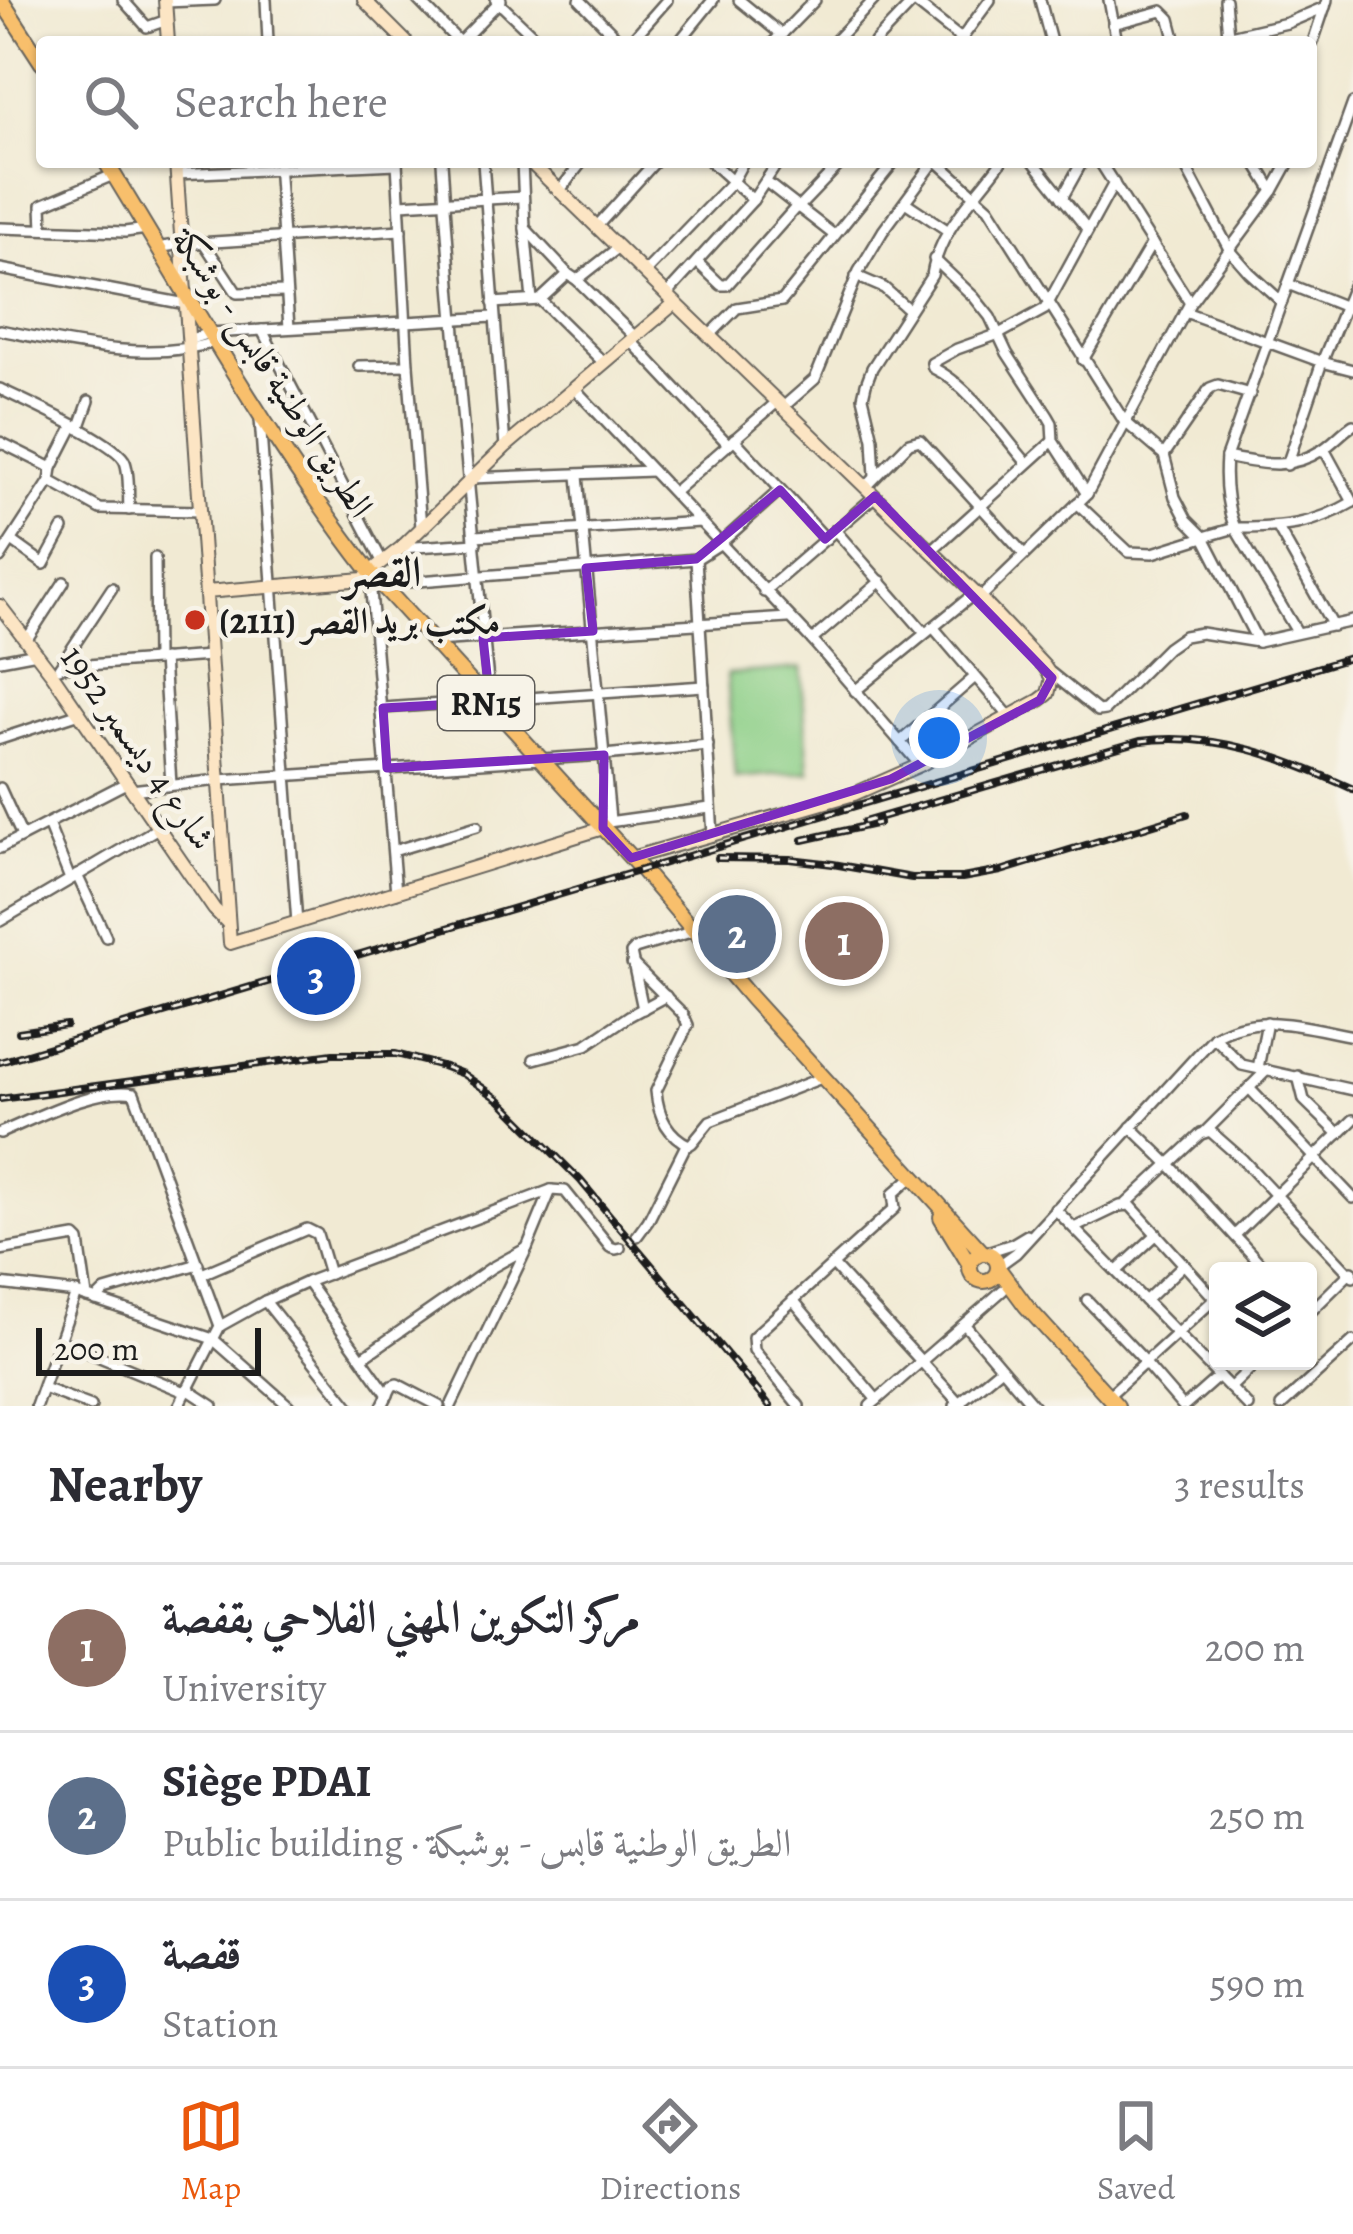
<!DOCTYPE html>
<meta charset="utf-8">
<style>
body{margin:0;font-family:Alegreya,Amiri,serif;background:#f2f2f3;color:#2b2b33}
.controls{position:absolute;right:36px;bottom:36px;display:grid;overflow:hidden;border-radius:12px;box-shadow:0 3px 9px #0004}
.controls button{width:108px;height:108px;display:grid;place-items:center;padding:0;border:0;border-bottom:3px solid #e1e1e2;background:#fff;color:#2b2b33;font:60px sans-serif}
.scale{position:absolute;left:36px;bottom:30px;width:225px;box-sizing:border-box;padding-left:12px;border:6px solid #1c1c1c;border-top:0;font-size:33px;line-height:42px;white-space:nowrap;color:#1c1c1c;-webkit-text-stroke:9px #f7f3e8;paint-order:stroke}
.you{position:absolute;left:939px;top:738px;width:42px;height:42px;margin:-30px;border:9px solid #fff;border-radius:50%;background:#1a73e8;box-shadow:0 0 0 18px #1a73e833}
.badge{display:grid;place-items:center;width:78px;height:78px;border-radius:50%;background:#ea580c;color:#fff;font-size:39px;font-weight:700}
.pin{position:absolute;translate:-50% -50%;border:6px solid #fff;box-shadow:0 3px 12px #0006}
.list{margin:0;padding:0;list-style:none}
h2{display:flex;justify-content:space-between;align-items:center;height:156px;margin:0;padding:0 48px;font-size:51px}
h2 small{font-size:39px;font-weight:400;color:#7c7c81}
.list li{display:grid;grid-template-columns:78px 1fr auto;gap:36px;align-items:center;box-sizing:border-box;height:168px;padding:0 48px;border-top:3px solid #e1e1e2}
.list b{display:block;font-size:45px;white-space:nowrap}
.list p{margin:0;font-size:39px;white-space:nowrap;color:#7c7c81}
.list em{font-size:39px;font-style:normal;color:#7c7c81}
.icon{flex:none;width:66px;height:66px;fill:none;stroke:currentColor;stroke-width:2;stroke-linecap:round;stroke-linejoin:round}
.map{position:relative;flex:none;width:1353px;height:1406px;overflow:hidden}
.search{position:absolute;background:#fff;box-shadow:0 3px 9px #0004;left:36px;right:36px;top:36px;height:132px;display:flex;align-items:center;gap:30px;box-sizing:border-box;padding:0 42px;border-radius:12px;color:#7c7c81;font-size:45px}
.sheet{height:660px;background:#fff}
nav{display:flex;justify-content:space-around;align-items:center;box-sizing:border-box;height:168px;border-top:3px solid #e1e1e2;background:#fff;font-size:33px;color:#7c7c81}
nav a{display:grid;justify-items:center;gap:6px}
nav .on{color:#ea580c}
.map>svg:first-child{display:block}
</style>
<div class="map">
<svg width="1353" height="1406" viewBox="0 0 1353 1406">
<rect width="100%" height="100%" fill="#f7f3e8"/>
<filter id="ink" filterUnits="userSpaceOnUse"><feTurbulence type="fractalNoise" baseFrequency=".00833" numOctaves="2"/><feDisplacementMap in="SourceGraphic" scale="24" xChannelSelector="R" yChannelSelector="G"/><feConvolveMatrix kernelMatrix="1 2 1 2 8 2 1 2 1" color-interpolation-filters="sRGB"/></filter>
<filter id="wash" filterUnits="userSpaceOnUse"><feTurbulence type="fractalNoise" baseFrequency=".004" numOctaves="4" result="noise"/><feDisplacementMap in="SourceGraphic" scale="48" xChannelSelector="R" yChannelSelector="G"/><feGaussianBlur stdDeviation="2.7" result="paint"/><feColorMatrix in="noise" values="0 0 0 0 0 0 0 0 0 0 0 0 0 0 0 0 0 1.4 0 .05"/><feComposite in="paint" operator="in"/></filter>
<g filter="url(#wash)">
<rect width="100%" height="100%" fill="#f1ead3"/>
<polygon fill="#8ccf87" stroke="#547652" stroke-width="3" points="801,668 809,772 735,778 727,674"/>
</g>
<g filter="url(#ink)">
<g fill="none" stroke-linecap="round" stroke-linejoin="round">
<g stroke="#67645c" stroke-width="14">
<g id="street">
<polyline points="123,0 147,27 167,20"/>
<polyline points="266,0 268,42"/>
<polyline points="418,0 459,42"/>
<polyline points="496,0 540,42"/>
<polyline points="580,0 621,42"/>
<polyline points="739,0 782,35"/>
<polyline points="912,0 965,42"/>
<polyline points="1040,0 1051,42"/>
<polyline points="1109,0 1117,42"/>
<polyline points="1225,0 1228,36"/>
<polyline points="165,2 215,0"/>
<polyline points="1113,24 1162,11 1170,19 1176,42"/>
<polyline points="460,42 501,0"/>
<polyline points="630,42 667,0"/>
<polyline points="679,42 713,0"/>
<polyline points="774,42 815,0"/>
<polyline points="834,42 874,0"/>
<polyline points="875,42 915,0"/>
<polyline points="959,42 990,0"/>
<polyline points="1204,42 1287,23 1325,7"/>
<polyline points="1311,48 1327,0"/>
<path d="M1353 103 1226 457C1224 481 1226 505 1235 528 1282 528 1312 526 1353 502"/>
<polyline points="278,162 289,328"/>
<polyline points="397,162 408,365 421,527"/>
<path d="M442 162C454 342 472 522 490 701"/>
<polyline points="483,162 505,447"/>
<polyline points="522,162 525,228 532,300"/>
<polyline points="711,162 753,200"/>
<polyline points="938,162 989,208 1124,421 1164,455 1175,497 1187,520 1204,537 1153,553 1129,552 1077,503"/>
<polyline points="1034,162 1088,230"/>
<polyline points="1100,162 1190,303"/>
<polyline points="1183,162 1229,249 1249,272 1282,302"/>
<polyline points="1255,162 1273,191"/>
<polyline points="177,174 397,164"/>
<polyline points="766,182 834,235"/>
<polyline points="560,190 582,162"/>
<polyline points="1062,198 1082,162"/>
<polyline points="905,202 947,230"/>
<polyline points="400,204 523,197"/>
<polyline points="798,208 842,162"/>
<polyline points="598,225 655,162"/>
<polyline points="0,228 125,232 147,229"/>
<polyline points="525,228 568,274 577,280 635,337"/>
<polyline points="43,229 42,205 113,175"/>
<polyline points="204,243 237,293 286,292"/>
<polyline points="157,248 181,244 401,230"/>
<polyline points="934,259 974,297 990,317 1007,353 1048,416 1052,423 1053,441 1087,494"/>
<polyline points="698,263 721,285 727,285 797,206"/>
<polyline points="0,269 186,304"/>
<polyline points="645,272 732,182 743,162"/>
<polyline points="856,276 884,288 909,310"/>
<polyline points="577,280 619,247"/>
<polyline points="1288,284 1353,310"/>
<polyline points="667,294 753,200 778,162"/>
<polyline points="540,300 604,363"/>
<polyline points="493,303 540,300 568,274"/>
<polyline points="1185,312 1322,362 1353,370"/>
<path d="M0 330C67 343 148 363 215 342"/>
<polyline points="262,330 383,563"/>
<polyline points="709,336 737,308 782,301 894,162"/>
<polyline points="188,340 209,333 494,317"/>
<polyline points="631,341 728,444"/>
<polyline points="1083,360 1152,243"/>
<polyline points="359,366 408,365"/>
<polyline points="574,388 812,640 920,765"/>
<path d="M0 389C22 400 118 442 125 462 130 475 128 496 129 510"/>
<polyline points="782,408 815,379 859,271 883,231 934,162"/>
<polyline points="260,419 297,923"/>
<polyline points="74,425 52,468 50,481 100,509 200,511"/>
<polyline points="79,429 89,401"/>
<polyline points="734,439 826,539"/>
<polyline points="0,442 52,468"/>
<polyline points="1324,449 1353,502"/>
<polyline points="1164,455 1210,388 1218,385 1250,394"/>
<path d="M1226 457C1261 464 1289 471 1322 450 1333 443 1342 432 1353 425"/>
<path d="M1026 462C1001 433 968 384 933 368L932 363 957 349 999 334 1045 309 1114 183"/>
<polyline points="1287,465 1322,362 1353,286"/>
<polyline points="578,476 610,820"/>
<path d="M875 476 873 439 863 397 866 384 872 368 932 275C940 228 974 200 1001 162"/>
<polyline points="471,478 652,471"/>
<polyline points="866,487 909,443 920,440 1024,554"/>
<polyline points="674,492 777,402"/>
<polyline points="1278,528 1333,626"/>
<polyline points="835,530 925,633"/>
<polyline points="475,536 701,522"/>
<polyline points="12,541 44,564 63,529"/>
<polyline points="401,548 476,543"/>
<polyline points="931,551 1053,441"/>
<polyline points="0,558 50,481"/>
<polyline points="155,558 156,660"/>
<polyline points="696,559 713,836"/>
<polyline points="370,579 396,893"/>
<polyline points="381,584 696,559 721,543 780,490"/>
<polyline points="764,592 875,496"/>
<polyline points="980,598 1087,494 1190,303 1273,191 1289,162"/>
<polyline points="933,627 1010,717"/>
<polyline points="27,639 64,582"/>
<polyline points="812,640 881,581"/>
<polyline points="434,641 788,618"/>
<polyline points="1258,642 1204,537 1235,528 1297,632"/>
<polyline points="163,659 171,784"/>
<polyline points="0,660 37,653"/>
<polyline points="60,667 210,656"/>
<polyline points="59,668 112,588"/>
<polyline points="1051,673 1098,711 1105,710 1167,648 1184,636 1201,633 1258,642 1353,621"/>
<polyline points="855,691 975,593"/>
<polyline points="383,708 704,686"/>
<polyline points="0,739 80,713"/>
<polyline points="900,742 975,677"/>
<polyline points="0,788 22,836"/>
<polyline points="131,790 219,780 604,755 708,745"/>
<polyline points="608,822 710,808"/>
<polyline points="48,824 70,879"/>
<polyline points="0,848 126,783"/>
<polyline points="393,851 477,826"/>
<polyline points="77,875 106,937"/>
<polyline points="0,921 158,828"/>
<path d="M632 963 683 1014 688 1025 656 1091C658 1115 667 1135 689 1145L692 1143 710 1121 824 1077"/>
<polyline points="643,1009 631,953 635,949 694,931"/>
<polyline points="1214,1037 1242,1065 1353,1090"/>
<polyline points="534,1059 586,1045 629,1016 666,996"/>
<polyline points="1258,1068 1267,1022"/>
<polyline points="1298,1076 1304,1100 1339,1134"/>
<polyline points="1249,1088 1353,1198"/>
<polyline points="1131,1127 1169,1164 1267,1271"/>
<polyline points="1205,1132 1267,1070"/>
<path d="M0 1133C36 1118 96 1086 134 1093L220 1326"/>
<polyline points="1126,1204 1201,1134 1210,1131 1243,1160 1353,1277"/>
<polyline points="1055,1209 1248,1406"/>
<polyline points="1074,1228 1120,1206 1130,1205 1218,1302"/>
<polyline points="1235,1235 1353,1120"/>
<polyline points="637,1236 648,1221 686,1145"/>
<polyline points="0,1250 75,1237 79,1241 87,1297"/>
<polyline points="984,1253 1012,1244 1027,1235"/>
<polyline points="833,1265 962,1406"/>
<path d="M998 1266 1016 1253 1214 1037C1259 1011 1304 1027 1353 1036"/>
<polyline points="1117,1271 1157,1234"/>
<polyline points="202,1274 307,1229 317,1234 329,1274"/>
<polyline points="307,1282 388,1395"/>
<polyline points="0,1284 76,1293"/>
<polyline points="96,1300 105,1291 198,1264"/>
<polyline points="793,1300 877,1400"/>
<polyline points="1087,1300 1145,1361"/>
<polyline points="265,1301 349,1406"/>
<polyline points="1145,1301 1184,1264"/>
<polyline points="1308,1314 1352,1271"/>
<polyline points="965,1325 1034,1406"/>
<polyline points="61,1341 185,1392"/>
<polyline points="362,1358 491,1268 527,1248"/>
<polyline points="1144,1362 1182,1406"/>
<polyline points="43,1388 91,1406"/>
<polyline points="1230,1388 1258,1361"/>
<polyline points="187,1389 213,1406"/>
<polyline points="1108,1396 1218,1296"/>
<polyline points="36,1406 76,1293 213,1339 289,1406"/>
<polyline points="179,1406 220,1326 265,1301 307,1282 551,1190 565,1191 610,1247 616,1249 620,1248"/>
<polyline points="382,1406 392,1386 397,1384 439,1406"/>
<polyline points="451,1406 527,1248 551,1190"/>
<polyline points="799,1406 754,1350 753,1337 895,1208 893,1194 912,1177"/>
<polyline points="870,1406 1003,1290"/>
<polyline points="955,1406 1001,1368"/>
<polyline points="1185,1406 1219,1376"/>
<polyline points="1281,1406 1353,1341"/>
</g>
</g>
<g stroke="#67645c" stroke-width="16">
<g id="secondary">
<polyline points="165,0 168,42"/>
<polyline points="364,0 406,42"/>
<polyline points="176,162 230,943 603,828"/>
<polyline points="530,162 980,598 1044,666 1052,678 1048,694 1040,700 920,765 854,794 631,858"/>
<polyline points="370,572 401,548 505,447 675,303"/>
<polyline points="206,592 376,578"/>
<polyline points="0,606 53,675 214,909 228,923"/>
</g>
</g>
<g stroke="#67645c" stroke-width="18">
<g id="primary">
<polyline points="1,0 42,63"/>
<path d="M106 162C191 300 270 443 370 572L643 871 751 998 983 1253"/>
<polyline points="941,1217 970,1265"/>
<circle cx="984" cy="1267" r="14"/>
<polyline points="998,1268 1026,1306 1117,1406"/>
</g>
</g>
<use href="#street" stroke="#fff" stroke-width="9"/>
<use href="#secondary" stroke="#fce5c4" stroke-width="12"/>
<use href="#primary" stroke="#f8bf6c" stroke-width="14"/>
<g stroke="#1c1c1c" stroke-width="8">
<g id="rail">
<path d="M864 822 1140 741C1216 731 1285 758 1353 789"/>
<polyline points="803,840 879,823"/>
<polyline points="718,858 790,859 833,864 912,878 962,878 1001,871 1187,814"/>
<polyline points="19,1032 66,1025"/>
<polyline points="0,1062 1353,657"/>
<polyline points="0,1099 333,1054 396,1054 442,1066 463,1074 500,1100 580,1180 770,1406"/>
</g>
</g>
<use href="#rail" stroke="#f7f3e8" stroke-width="3" stroke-dasharray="9" stroke-linecap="butt"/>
</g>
</g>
<path fill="none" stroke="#7b2cbf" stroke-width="9" stroke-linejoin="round" d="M780 490 825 539 875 496 1052 678 1040 700 891 779 631 858 603 828 604 755 387 768 383 708 490 702 483 638 593 631 586 568 696 559Z"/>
<circle fill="#c8321e" stroke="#f7f3e8" stroke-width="4.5" cx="195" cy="620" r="12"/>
<g text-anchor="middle" stroke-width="9" stroke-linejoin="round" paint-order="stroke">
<rect fill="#f7f3e8" stroke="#5e5c59" stroke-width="3" x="438" y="676" width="96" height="54" rx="9"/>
<g font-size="33" font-weight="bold" fill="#1c1c1c">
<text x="486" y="715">RN15</text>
</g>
<g font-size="36" fill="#1c1c1c" stroke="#f7f3e8">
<text transform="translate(274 372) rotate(57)" y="13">الطريق الوطنية قابس - بوشبكة</text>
<text transform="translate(139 747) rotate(55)" y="13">شارع 4 ديسمبر 1952</text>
</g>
<g font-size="36" font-weight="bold" fill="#1c1c1c" stroke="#f7f3e8" text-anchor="start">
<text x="219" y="633">مكتب بريد القصر (2111)</text>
</g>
<g font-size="42" font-weight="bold" fill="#1c1c1c" stroke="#f7f3e8">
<text x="383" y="586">القصر</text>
</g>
</g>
</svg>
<div class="controls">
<button><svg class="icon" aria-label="layers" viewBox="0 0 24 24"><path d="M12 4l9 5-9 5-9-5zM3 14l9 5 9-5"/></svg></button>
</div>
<div class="scale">200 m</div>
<div class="you"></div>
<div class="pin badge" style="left:844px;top:941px;background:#8d6e63">1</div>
<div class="pin badge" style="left:737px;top:934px;background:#5c6f8a">2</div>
<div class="pin badge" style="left:316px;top:976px;background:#1a4fb4">3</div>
<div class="search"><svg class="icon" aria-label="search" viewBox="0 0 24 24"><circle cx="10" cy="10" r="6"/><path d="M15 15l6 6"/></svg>Search here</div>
</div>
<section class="sheet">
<h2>Nearby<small>3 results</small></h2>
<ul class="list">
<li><span class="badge" style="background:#8d6e63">1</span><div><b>مركز التكوين المهني الفلاحي بقفصة</b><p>University</p></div><em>200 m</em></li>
<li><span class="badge" style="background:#5c6f8a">2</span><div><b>Siège PDAI</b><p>Public building · الطريق الوطنية قابس - بوشبكة</p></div><em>250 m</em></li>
<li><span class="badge" style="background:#1a4fb4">3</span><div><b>قفصة</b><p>Station</p></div><em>590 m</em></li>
</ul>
</section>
<nav>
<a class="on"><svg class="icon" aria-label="map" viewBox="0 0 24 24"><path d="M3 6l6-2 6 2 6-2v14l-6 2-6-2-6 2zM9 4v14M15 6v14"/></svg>Map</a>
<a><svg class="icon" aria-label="directions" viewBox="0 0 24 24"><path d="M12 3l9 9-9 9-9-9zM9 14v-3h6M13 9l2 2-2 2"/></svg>Directions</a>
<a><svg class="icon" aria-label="saved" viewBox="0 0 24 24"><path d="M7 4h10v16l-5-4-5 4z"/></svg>Saved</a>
</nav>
